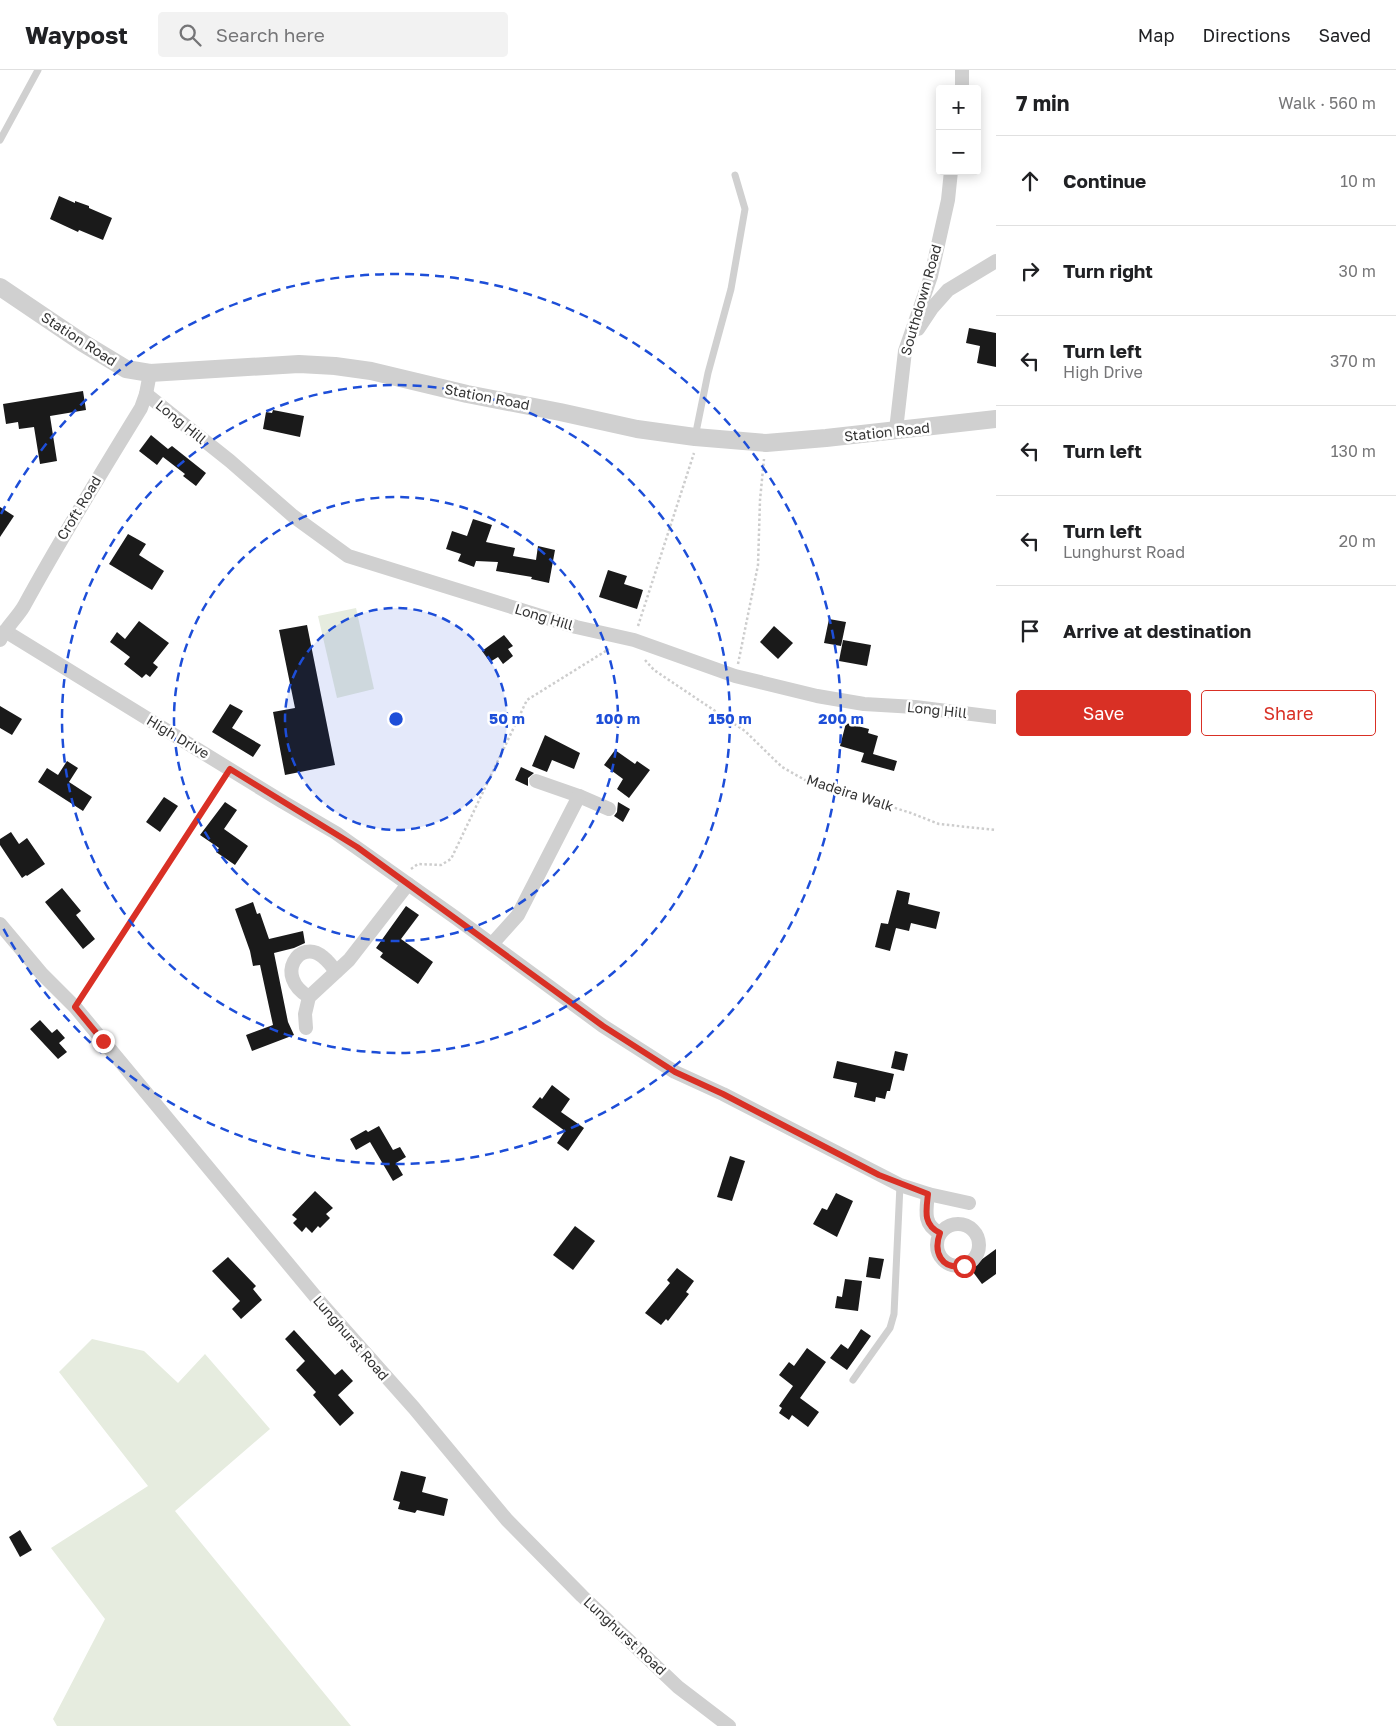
<!DOCTYPE html>
<meta charset="utf-8">
<style>
body{margin:0;font-family:"Golos Text",sans-serif;background:#f2f2f2;color:#202124}
.controls{position:absolute;right:15px;top:15px;display:grid;overflow:hidden;border-radius:5px;box-shadow:0 2px 12px #0003}
.controls button{width:45px;height:45px;display:grid;place-items:center;padding:0;border:0;border-bottom:1px solid #e0e0e0;background:#fff;color:#202124;font:25px sans-serif}
.stop{position:absolute;width:15px;height:15px;margin:-11px;border:4px solid #d93025;border-radius:50%;background:#fff}
.stop.end{background:#d93025;border-color:#fff;box-shadow:0 1px 5px #0008}
.list{margin:0;padding:0;list-style:none}
h2{display:flex;justify-content:space-between;align-items:center;height:65px;margin:0;padding:0 20px;font-size:21px}
h2 small{font-size:16px;font-weight:400;color:#757577}
.list li{display:grid;grid-template-columns:32px 1fr auto;gap:15px;align-items:center;box-sizing:border-box;height:90px;padding:0 20px;border-top:1px solid #e0e0e0}
.list b{display:block;font-size:19px;white-space:nowrap}
.list p{margin:0;font-size:16px;white-space:nowrap;color:#757577}
.list em{font-size:16px;font-style:normal;color:#757577}
.actions{display:flex;gap:10px;padding:15px 20px}
.actions a{flex:1;padding:11px 0;border:1px solid #d93025;border-radius:5px;text-align:center;font-size:18px;color:#d93025}
.actions .main{background:#d93025;color:#fff}
.icon{flex:none;width:28px;height:28px;fill:none;stroke:currentColor;stroke-width:2;stroke-linecap:round;stroke-linejoin:round}
.map{position:relative;flex:none;width:996px;height:1656px;overflow:hidden}
header{display:flex;align-items:center;gap:30px;box-sizing:border-box;height:70px;padding:0 25px;background:#fff;border-bottom:1px solid #e0e0e0}
header strong{font-size:24px}
nav{display:flex;gap:28px;margin-inline-start:auto;font-size:18px}
.search{width:350px;height:45px;background:#f2f2f2;display:flex;align-items:center;gap:12px;box-sizing:border-box;padding:0 18px;border-radius:5px;color:#757577;font-size:19px}
main{display:flex}
aside{flex:1;background:#fff}
.map>svg:first-child{display:block}
</style>
<header>
<strong>Waypost</strong>
<div class="search"><svg class="icon" aria-label="search" viewBox="0 0 24 24"><circle cx="10" cy="10" r="6"/><path d="M15 15l6 6"/></svg>Search here</div>
<nav><a>Map</a><a>Directions</a><a>Saved</a></nav>
</header>
<main>
<div class="map">
<svg width="996" height="1656" viewBox="0 0 996 1656">
<rect width="100%" height="100%" fill="#fff"/>
<g fill="#e6ecdf">
<polygon points="356,538 374,619 337,628 318,546"/>
<polygon points="92,1269 144,1281 178,1313 205,1284 270,1359 175,1441 351,1656 57,1656 53,1649 105,1549 51,1478 148,1416 59,1302"/>
</g>
<g fill="#1a1a1a">
<polygon points="59,126 75,133 75,131 89,136 89,138 112,148 103,170 79,160 78,162 50,149"/>
<polygon points="969,258 996,263 996,297 977,293 980,276 966,273"/>
<polygon points="83,321 86,340 50,346 57,391 40,394 34,357 19,359 18,352 6,354 3,334"/>
<polygon points="273,340 304,346 300,367 263,359 266,342 272,343"/>
<polygon points="151,365 168,379 172,376 206,403 196,416 183,406 185,404 163,387 157,395 139,381"/>
<polygon points="0,437 14,446 0,467"/>
<polygon points="473,449 492,455 486,472 515,478 513,486 536,490 538,476 555,480 549,513 531,509 532,507 496,501 498,492 476,491 474,497 458,491 461,484 446,479 452,461 467,466"/>
<polygon points="128,464 146,474 139,485 164,501 152,520 109,494"/>
<polygon points="608,500 627,506 624,514 643,520 637,539 599,527"/>
<polygon points="829,549 846,552 841,576 824,573"/>
<polygon points="139,551 169,573 153,593 158,597 150,607 146,604 142,608 124,594 130,587 110,572 117,562 125,569"/>
<polygon points="307,555 335,695 285,705 273,642 295,638 279,560"/>
<polygon points="774,556 793,573 778,589 760,572"/>
<polygon points="504,565 513,576 508,579 513,586 503,594 498,587 490,592 482,581"/>
<polygon points="843,570 871,575 867,596 839,591"/>
<polygon points="230,634 243,641 232,658 261,675 253,687 212,662"/>
<polygon points="0,636 22,649 12,665 0,658"/>
<polygon points="846,653 869,659 868,663 878,666 873,684 897,691 894,701 861,692 864,683 840,676"/>
<polygon points="545,665 580,683 574,699 552,690 547,702 532,696"/>
<polygon points="615,680 635,694 637,691 650,700 629,728 617,719 623,709 604,695"/>
<polygon points="67,691 78,698 69,712 92,727 83,741 38,712 47,698 58,705"/>
<polygon points="521,697 534,703 528,708 528,716 515,710"/>
<polygon points="164,727 178,736 160,762 146,752"/>
<polygon points="225,732 237,740 224,759 248,776 235,795 216,782 219,778 200,765"/>
<polygon points="618,732 630,739 623,752 614,746 617,742"/>
<polygon points="11,762 19,774 27,768 45,794 27,806 26,805 22,808 0,775 0,769"/>
<polygon points="62,818 81,841 76,845 95,869 83,879 45,832"/>
<polygon points="897,820 910,823 908,834 940,842 936,859 911,853 909,861 896,858 890,881 875,877 881,853 888,854"/>
<polygon points="253,832 257,844 260,843 269,869 303,861 305,873 294,878 274,883 288,952 294,965 252,981 246,965 273,955 260,895 253,896 250,881 235,839"/>
<polygon points="406,836 419,845 401,869 433,892 418,914 380,887 383,883 376,878"/>
<polygon points="40,950 52,963 57,959 65,968 59,973 67,982 58,989 30,959"/>
<polygon points="895,981 908,984 904,1001 891,998"/>
<polygon points="837,991 894,1004 890,1021 887,1021 885,1029 876,1027 875,1032 854,1027 857,1013 833,1008"/>
<polygon points="552,1015 570,1029 561,1042 584,1058 568,1081 557,1073 565,1061 532,1037 540,1027 542,1029"/>
<polygon points="379,1056 393,1080 400,1077 406,1087 396,1093 403,1105 393,1111 370,1072 356,1080 350,1069 366,1060 368,1062"/>
<polygon points="730,1086 745,1091 732,1131 717,1127"/>
<polygon points="315,1121 333,1138 326,1144 330,1148 320,1158 318,1156 312,1163 306,1157 302,1162 293,1153 297,1149 292,1145"/>
<polygon points="836,1123 853,1131 837,1167 813,1154 822,1138 827,1140"/>
<polygon points="575,1156 595,1171 573,1200 553,1185"/>
<polygon points="996,1179 996,1204 982,1214 970,1198"/>
<polygon points="228,1187 256,1216 253,1219 262,1230 241,1249 232,1239 240,1231 212,1201"/>
<polygon points="869,1187 884,1189 880,1209 866,1207"/>
<polygon points="677,1198 694,1211 686,1222 689,1224 668,1251 666,1249 661,1255 645,1243 670,1213 667,1210"/>
<polygon points="845,1209 862,1211 858,1241 835,1238 837,1226 842,1227"/>
<polygon points="861,1259 871,1266 847,1300 830,1288 841,1274 848,1279"/>
<polygon points="294,1260 335,1305 342,1299 353,1311 338,1325 354,1343 340,1356 313,1325 316,1322 296,1300 305,1291 285,1269"/>
<polygon points="807,1278 826,1292 800,1328 819,1342 808,1357 792,1345 789,1350 779,1343 782,1338 779,1336 793,1316 779,1305 789,1292 794,1296"/>
<polygon points="401,1401 426,1407 422,1422 448,1429 444,1446 417,1440 415,1443 398,1439 400,1432 393,1430"/>
<polygon points="20,1460 32,1480 20,1487 9,1467"/>
</g>
<g fill="none" stroke-linecap="round" stroke-linejoin="round">
<g stroke="#cdcdcd" stroke-width="2.5" stroke-dasharray="2.5 2.5" stroke-linecap="butt">
<polyline points="638,556 694,383"/>
<polyline points="645,590 654,600 745,661 782,697 805,710 911,743 939,754 996,760"/>
<polyline points="738,594 758,495 760,430 764,389"/>
<polyline points="411,799 418,794 441,795 451,789 527,630 609,579"/>
<polyline points="83,926 222,711"/>
</g>
<g stroke="#d0d0d0" stroke-width="7">
<polyline points="0,70 38,0"/>
<polyline points="695,367 708,303 731,219 745,139 735,105"/>
<polyline points="853,1310 890,1258 894,1244 900,1115"/>
</g>
<g stroke="#d0d0d0" stroke-width="14">
<polyline points="962,0 962,19"/>
<polyline points="918,259 932,238 948,220 996,191"/>
<polyline points="146,324 230,391 293,446 348,486 576,557 634,570 735,606 817,626 864,634 915,637 996,647"/>
<polyline points="896,360 905,281 931,206 948,130 951,101"/>
<polyline points="5,561 283,732 336,763 456,848 603,956 675,1002 723,1024 900,1115 928,1124 969,1133"/>
<path d="M0 570C6 557 17 548 24 536 61 468 101 403 141 338L146 324 150 303"/>
<polyline points="536,711 579,726 609,739"/>
<polyline points="0,854 42,904 75,937 319,1231 414,1338 507,1450 582,1526 678,1617 729,1656"/>
<polyline points="492,874 518,845 579,726"/>
<path d="M309 927C273 906 300 867 323 887 328 891 332 896 336 902"/>
<polyline points="306,958 305,944 309,927 349,890 408,814"/>
<path d="M928 1124C926 1141 923 1155 940 1163"/>
<circle cx="958" cy="1175" r="21"/>
</g>
<polyline stroke="#d0d0d0" stroke-width="18" points="0,217 83,273 126,299 150,303 299,294 335,296 371,301 467,324 560,342 637,359 695,367 766,373 826,368 996,349"/>
</g>
<g fill="none" stroke-linecap="round" stroke-linejoin="round">
<path stroke="#d93025" stroke-width="6" d="M103 971 75 937 230 699 357 777 603 956 675 1002 723 1024 879 1105 928 1124C926 1141 923 1155 940 1163 933 1182 941 1200 964 1196"/>
</g>
<circle cx="396" cy="649" r="111" fill="#1d4ed8" fill-opacity=".12"/>
<g fill="none" stroke="#1d4ed8" stroke-width="2.5" stroke-dasharray="9 6">
<circle cx="396" cy="649" r="111"/>
<circle cx="396" cy="649" r="222"/>
<circle cx="396" cy="649" r="334"/>
<path d="M1 444A445 445 0 1 1 1 854"/>
</g>
<g text-anchor="middle" stroke-width="5" stroke-linejoin="round" paint-order="stroke">
<g font-size="14" fill="#333" stroke="#fff">
<text transform="translate(921 230) rotate(-74)" y="5">Southdown Road</text>
<text transform="translate(79 269) rotate(33)" y="5">Station Road</text>
<text transform="translate(487 327) rotate(11)" y="5">Station Road</text>
<text transform="translate(181 352) rotate(39)" y="5">Long Hill</text>
<text transform="translate(887 362) rotate(-6)" y="5">Station Road</text>
<text transform="translate(79 438) rotate(-59)" y="5">Croft Road</text>
<text transform="translate(544 547) rotate(17)" y="5">Long Hill</text>
<text transform="translate(937 640) rotate(6)" y="5">Long Hill</text>
<text transform="translate(178 667) rotate(31)" y="5">High Drive</text>
<text transform="translate(850 723) rotate(18)" y="5">Madeira Walk</text>
<text transform="translate(351 1268) rotate(49)" y="5">Lunghurst Road</text>
<text transform="translate(625 1566) rotate(43)" y="5">Lunghurst Road</text>
</g>
</g>
<circle cx="396" cy="649" r="8" fill="#1d4ed8" stroke="#fff" stroke-width="2.5"/>
<g font-size="15" text-anchor="middle" font-weight="bold" fill="#1d4ed8" stroke="#fff" stroke-width="5" stroke-linejoin="round" paint-order="stroke">
<text x="507" y="654">50 m</text>
<text x="618" y="654">100 m</text>
<text x="730" y="654">150 m</text>
<text x="841" y="654">200 m</text>
</g>
</svg>
<div class="controls">
<button>+</button>
<button>−</button>
</div>
<div class="stop" style="left:964px;top:1196px"></div>
<div class="stop end" style="left:103px;top:971px"></div>
</div>
<aside>
<h2>7 min<small>Walk · 560 m</small></h2>
<ul class="list">
<li><svg class="icon" aria-label="ahead" viewBox="0 0 24 24"><path d="M12 20V5M6 11l6-6 6 6"/></svg><div><b>Continue</b></div><em>10 m</em></li>
<li><svg class="icon" aria-label="right" viewBox="0 0 24 24"><path d="M7 20v-9h11M14 6l5 5-5 5"/></svg><div><b>Turn right</b></div><em>30 m</em></li>
<li><svg class="icon" aria-label="left" viewBox="0 0 24 24"><path d="M17 20v-9H6M10 6l-5 5 5 5"/></svg><div><b>Turn left</b><p>High Drive</p></div><em>370 m</em></li>
<li><svg class="icon" aria-label="left" viewBox="0 0 24 24"><path d="M17 20v-9H6M10 6l-5 5 5 5"/></svg><div><b>Turn left</b></div><em>130 m</em></li>
<li><svg class="icon" aria-label="left" viewBox="0 0 24 24"><path d="M17 20v-9H6M10 6l-5 5 5 5"/></svg><div><b>Turn left</b><p>Lunghurst Road</p></div><em>20 m</em></li>
<li><svg class="icon" aria-label="arrive" viewBox="0 0 24 24"><path d="M6 21V4h12l-3 4 3 4H6"/></svg><div><b>Arrive at destination</b></div></li>
</ul>
<div class="actions"><a class="main">Save</a><a>Share</a></div>
</aside>
</main>
